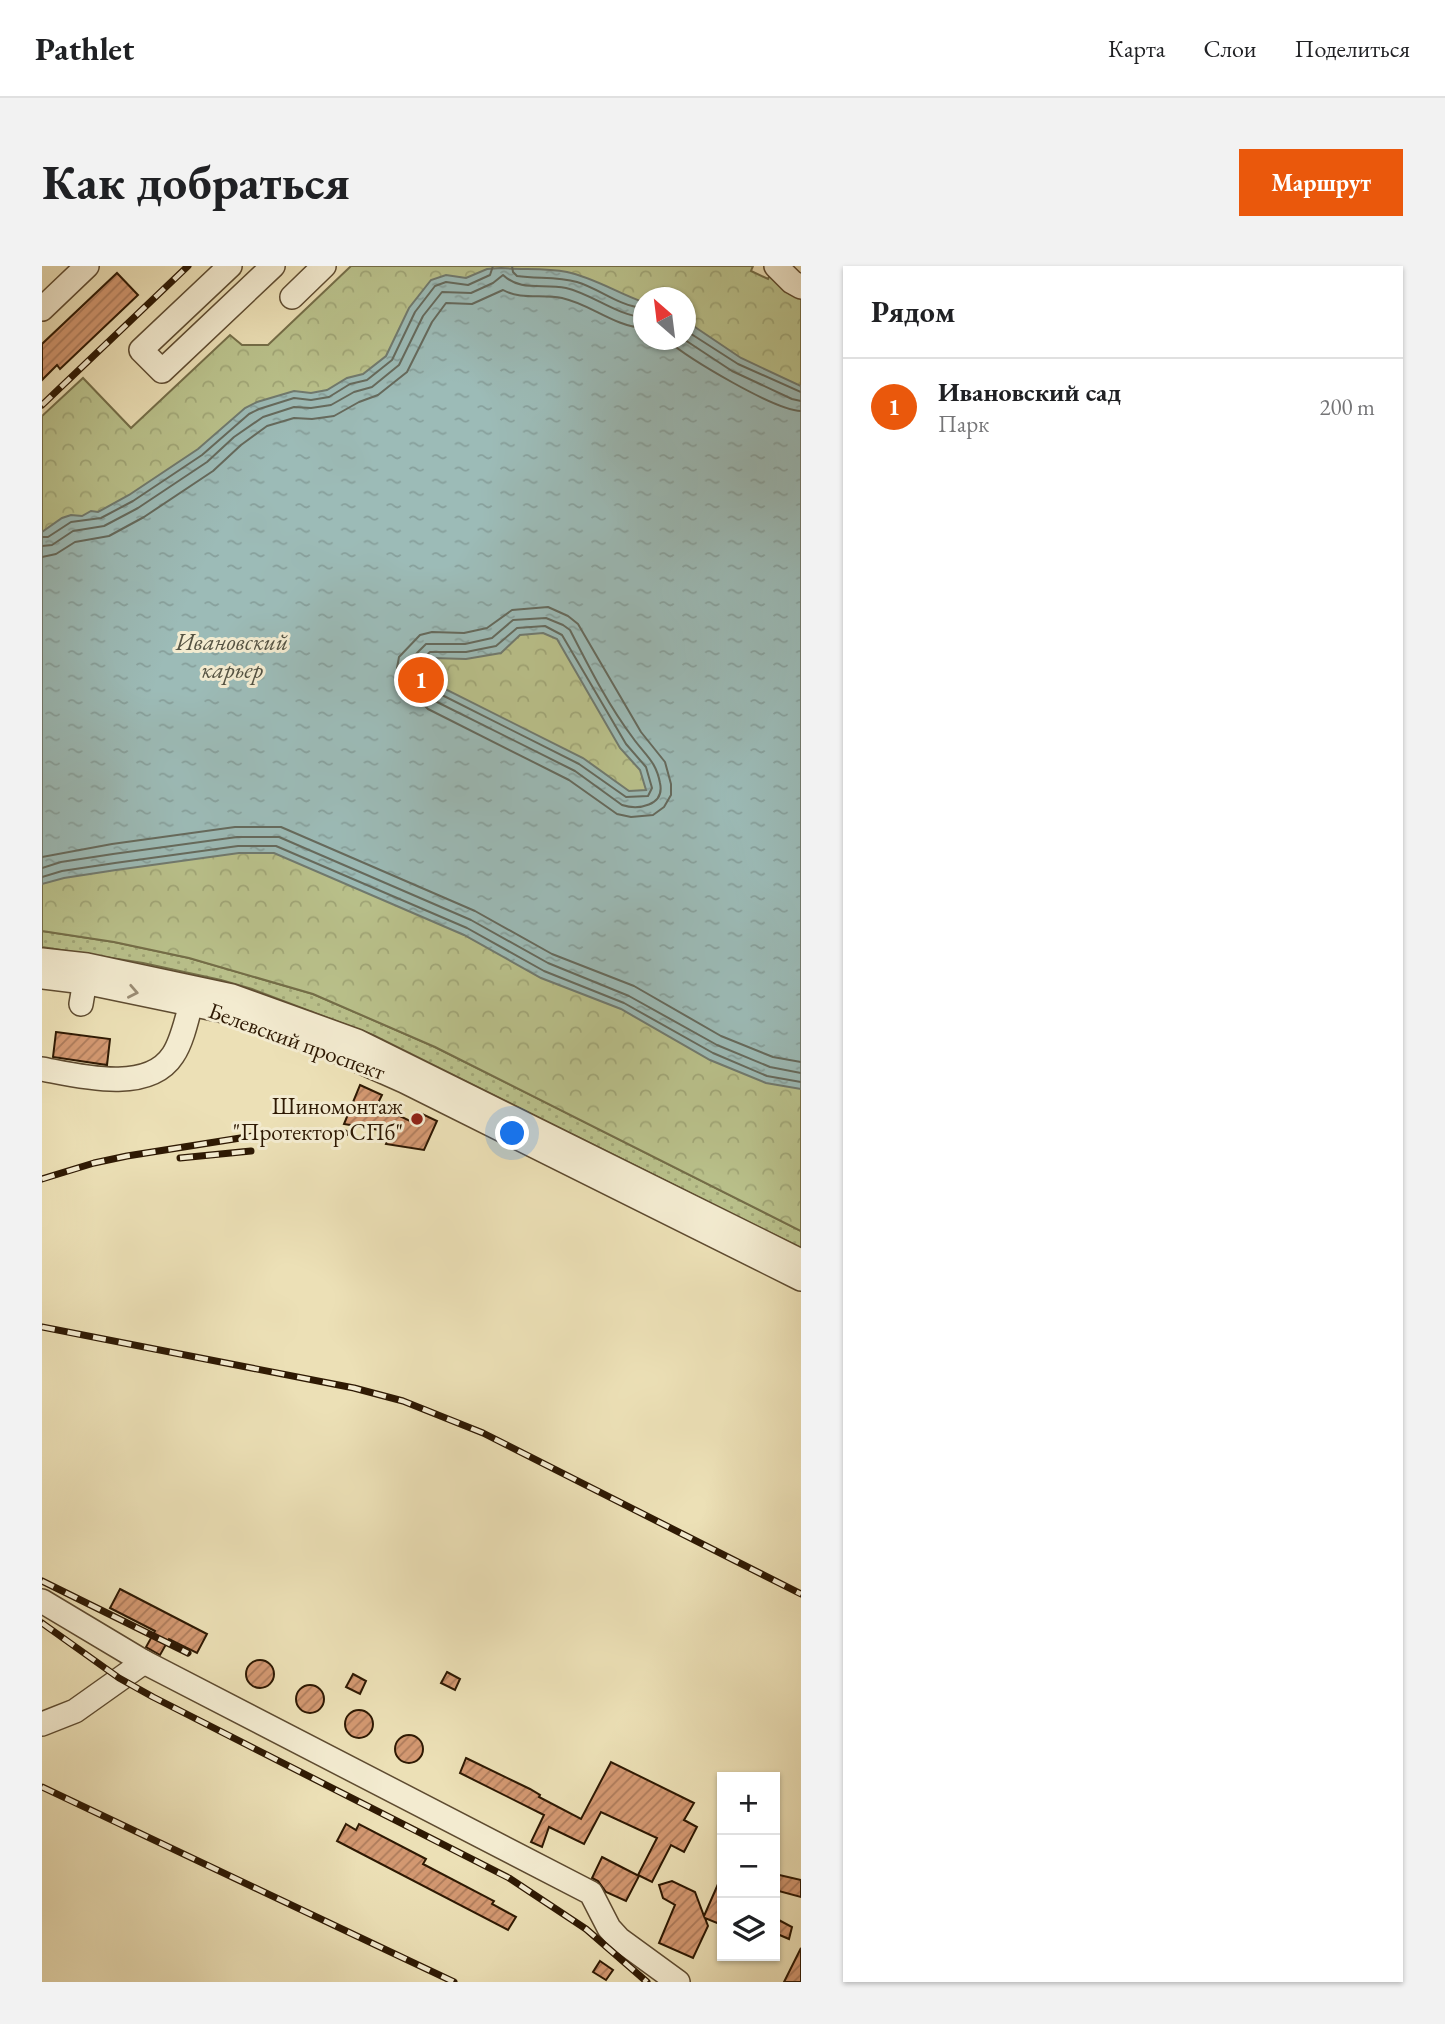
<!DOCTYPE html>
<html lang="ru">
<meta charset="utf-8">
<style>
body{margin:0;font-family:"EB Garamond",serif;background:#f2f2f2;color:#202124}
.controls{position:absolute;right:21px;bottom:21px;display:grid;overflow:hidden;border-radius:0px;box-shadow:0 2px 5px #0004}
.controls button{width:63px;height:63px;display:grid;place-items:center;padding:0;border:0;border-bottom:2px solid #e0e0e0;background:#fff;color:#202124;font:35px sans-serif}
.compass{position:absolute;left:591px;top:21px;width:63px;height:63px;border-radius:50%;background:#fff;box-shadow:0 2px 5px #0004;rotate:332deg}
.you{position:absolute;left:471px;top:868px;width:24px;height:24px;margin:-18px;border:5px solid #fff;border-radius:50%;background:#1a73e8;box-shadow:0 0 0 10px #1a73e833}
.badge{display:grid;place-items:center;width:46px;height:46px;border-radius:50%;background:#ea580c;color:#fff;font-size:23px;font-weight:700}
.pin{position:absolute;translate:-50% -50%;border:4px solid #fff;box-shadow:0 2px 7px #0006}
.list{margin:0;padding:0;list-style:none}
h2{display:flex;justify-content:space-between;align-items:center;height:91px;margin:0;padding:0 28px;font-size:30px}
h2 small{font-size:23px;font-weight:400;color:#757577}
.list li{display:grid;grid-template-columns:46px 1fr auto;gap:21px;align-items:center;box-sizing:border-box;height:98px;padding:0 28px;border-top:2px solid #e0e0e0}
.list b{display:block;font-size:26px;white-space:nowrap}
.list p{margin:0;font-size:23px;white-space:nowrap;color:#757577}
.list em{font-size:23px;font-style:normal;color:#757577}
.icon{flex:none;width:38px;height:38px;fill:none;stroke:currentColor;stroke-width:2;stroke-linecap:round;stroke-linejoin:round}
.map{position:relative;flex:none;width:759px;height:1716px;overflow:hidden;border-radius:0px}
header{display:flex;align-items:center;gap:42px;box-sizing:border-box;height:98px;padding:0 35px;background:#fff;border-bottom:2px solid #e0e0e0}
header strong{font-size:33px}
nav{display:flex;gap:38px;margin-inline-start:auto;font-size:24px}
.intro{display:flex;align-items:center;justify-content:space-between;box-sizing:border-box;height:168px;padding:0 42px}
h1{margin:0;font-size:49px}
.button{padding:18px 32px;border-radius:0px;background:#ea580c;color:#fff;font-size:24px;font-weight:700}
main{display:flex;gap:42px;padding:0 42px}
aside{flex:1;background:#fff;border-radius:0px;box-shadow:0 2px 5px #0004}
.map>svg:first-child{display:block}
</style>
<header>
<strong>Pathlet</strong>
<nav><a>Карта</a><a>Слои</a><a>Поделиться</a></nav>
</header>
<div class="intro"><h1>Как добраться</h1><a class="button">Маршрут</a></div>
<main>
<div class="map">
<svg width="759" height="1716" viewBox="0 0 759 1716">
<defs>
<pattern id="grass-dots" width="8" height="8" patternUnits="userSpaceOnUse" patternTransform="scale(1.75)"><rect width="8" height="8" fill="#bac28c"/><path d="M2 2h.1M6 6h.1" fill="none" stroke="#a0a677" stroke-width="1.8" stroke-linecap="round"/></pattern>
<pattern id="forest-crowns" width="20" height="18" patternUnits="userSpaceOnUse" patternTransform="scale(1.75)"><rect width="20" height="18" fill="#bac28c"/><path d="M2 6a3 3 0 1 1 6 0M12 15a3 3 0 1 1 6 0" fill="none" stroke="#a0a677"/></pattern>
<pattern id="water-ripples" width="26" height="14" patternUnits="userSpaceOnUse" patternTransform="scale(1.75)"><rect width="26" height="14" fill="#9cbbb7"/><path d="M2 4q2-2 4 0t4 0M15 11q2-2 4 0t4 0" fill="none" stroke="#87a09c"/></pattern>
<pattern id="building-hatch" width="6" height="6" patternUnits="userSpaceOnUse" patternTransform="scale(1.75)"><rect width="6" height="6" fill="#d39871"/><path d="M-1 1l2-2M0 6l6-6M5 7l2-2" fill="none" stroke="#ac7b5b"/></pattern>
</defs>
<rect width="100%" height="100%" fill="#ece0b6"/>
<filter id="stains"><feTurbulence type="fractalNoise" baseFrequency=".00286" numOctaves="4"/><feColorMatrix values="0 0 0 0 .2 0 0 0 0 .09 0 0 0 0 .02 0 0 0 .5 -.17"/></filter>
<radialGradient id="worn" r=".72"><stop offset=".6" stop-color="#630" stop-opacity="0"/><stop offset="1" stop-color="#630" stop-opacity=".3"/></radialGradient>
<polygon fill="url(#grass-dots)" stroke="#746e48" stroke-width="2" points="0,665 72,676 147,692 271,728 393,781 759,965 759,982 331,769 210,723 179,714 101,697 0,681"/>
<path fill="url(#forest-crowns)" stroke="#746e48" stroke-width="2" fill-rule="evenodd" d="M309 0H711L709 5 726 13 729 6 759 27V965L393 781 271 728 147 692 72 676 0 665V150L41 112 89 162 188 69 200 79H226ZM601 32H643V74H601Z"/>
<path fill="url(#water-ripples)" stroke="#707a6f" stroke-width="2" fill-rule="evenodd" d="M459 2C481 4 503 2 525 6 550 11 576 27 601 36V74H643L644 55 699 92 759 120V823L724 817 668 794 579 743 499 712 422 669 232 587H197L74 604 22 612 0 618V266L20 252 29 249 40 250 49 245 56 246 87 229 156 183 203 142 215 136 252 125 269 127 285 124 305 112 321 108 344 90 367 42 389 14 404 9 424 12 445 3ZM501 367 515 373 578 482 598 504 604 524 587 525 541 492 399 421 381 403 390 392 424 393 459 387 478 369Z"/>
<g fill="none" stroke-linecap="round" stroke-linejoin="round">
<g stroke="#656a5d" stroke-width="2">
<path d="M470 0 471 6 475 10C496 13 515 10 535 16 558 23 577 40 601 42"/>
<polyline points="643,64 696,98 759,126"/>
<path d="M625 74C647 93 732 144 759 145"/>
<polyline points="643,74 690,105 750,133 759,135"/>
<polyline points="0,271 6,271 29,256 59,252 91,235 160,189 207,148 217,143 252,132 269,134 287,131 308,118 325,114 350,94 373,46 393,20 404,16 426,19 448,9 451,0"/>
<path d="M0 280 10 279 31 265 62 260 96 242 165 196 192 171 221 151 252 141 269 142 289 139 312 126 330 121 357 99 381 50 400 26 429 27 451 17 461 9C479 26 501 17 524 22 550 28 574 49 601 51"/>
<path d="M0 291 14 288 33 276 67 270 102 251 171 205 199 179 225 160 252 152 270 153 292 150 317 136 336 129 365 106 390 56 404 37 430 38 461 24C479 34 500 28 520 32 548 38 572 60 601 62"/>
<polygon points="506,341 526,350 536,358 599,466 623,496 629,518 629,529 622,541 611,549 589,551 575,548 527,514 386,443 358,415 355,402 357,391 378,369 390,366 422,367 445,362 470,344"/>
<path d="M504 352 521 359 528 364C547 401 566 439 591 472 603 489 614 495 618 517 623 540 596 544 580 539L533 505 391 434 366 409 368 394 384 378H423L450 372 471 354Z"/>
<polygon points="503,360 520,369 584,478 604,501 610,522 606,530 584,531 537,498 396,427 375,406 376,397 388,386 424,386 454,380 475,362"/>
<polyline points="0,591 70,578 193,561 239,561 433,645 510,688 592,720 679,770 731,791 759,796"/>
<polyline points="0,602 19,596 71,588 195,571 237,571 429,654 506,697 587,730 675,779 728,801 759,807"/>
<polyline points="0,611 20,605 73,597 196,580 234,580 425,662 502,705 582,737 671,787 725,810 759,816"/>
</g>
</g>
<g fill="url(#building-hatch)" stroke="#2e1903" stroke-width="2">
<polygon points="75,7 96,29 18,103 15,99 0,114 0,78"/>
<polygon points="14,766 68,773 65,799 11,791"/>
<polygon points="318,819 340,829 335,839 370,856 376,846 395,855 382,884 344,878 349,866 302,858"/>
<polygon points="78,1323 165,1368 155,1387 127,1373 118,1389 104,1381 113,1365 68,1342"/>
<circle cx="218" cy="1408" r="14"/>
<polygon points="405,1406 418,1413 413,1424 399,1417"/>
<polygon points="311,1408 324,1415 318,1428 304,1421"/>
<circle cx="268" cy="1433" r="14"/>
<circle cx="317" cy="1458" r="14"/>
<circle cx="367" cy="1483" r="14"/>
<polygon points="424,1492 488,1523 498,1529 497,1531 539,1553 569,1496 652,1537 642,1554 655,1561 642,1586 629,1579 610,1616 596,1609 615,1572 559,1546 542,1578 507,1561 500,1581 489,1576 502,1549 418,1507"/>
<polygon points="304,1558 314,1564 317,1558 384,1593 381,1598 452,1635 450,1638 474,1651 466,1664 295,1575"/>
<polygon points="560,1591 597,1610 584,1635 564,1626 556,1615 550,1612"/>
<polygon points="733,1608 759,1614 759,1631 733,1624"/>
<polygon points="680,1609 680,1659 663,1652 666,1660 651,1692 617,1677 633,1639 621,1632 617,1619 630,1615 653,1626 662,1650"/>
<polygon points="733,1652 750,1661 747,1673 733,1667"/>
<polygon points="759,1682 759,1716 742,1716"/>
<polygon points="558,1695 571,1704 564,1714 551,1706"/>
</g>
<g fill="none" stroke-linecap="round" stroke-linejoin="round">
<g stroke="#5e4b30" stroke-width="26">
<g id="minor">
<polyline points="188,0 99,84 120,105 231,0"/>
<polyline points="734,0 750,16 759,21"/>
<polyline points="250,31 282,0"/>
<polyline points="0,43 45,0"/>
<polyline points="0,694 45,699 190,730 315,775 759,995"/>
<polyline points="0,711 42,716 182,745 281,779 362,815 759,1013"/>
<polyline points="39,738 45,703"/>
<path d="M0 803C37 810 106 828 131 789 142 773 147 742 153 723"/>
<polyline points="0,1335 102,1396"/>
<polyline points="0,1458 33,1445 102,1396 549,1627 567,1662 577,1673 636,1716"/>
</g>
</g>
<use href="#minor" stroke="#f3ebd0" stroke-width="23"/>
<g stroke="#2e1903" stroke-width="7">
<g id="rail">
<polyline points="0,139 146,0"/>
<polyline points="138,892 209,885"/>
<polyline points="0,913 52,897 85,890 211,870 243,867 303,867"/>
<polyline points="0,1061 312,1122 361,1135 441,1167 759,1328"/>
<polyline points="0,1315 146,1387"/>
<polyline points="0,1357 77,1412 111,1431 467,1612 544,1663 605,1716"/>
<polyline points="0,1521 412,1716"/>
</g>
</g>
<use href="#rail" stroke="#f3ebd0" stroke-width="4.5" stroke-dasharray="13" stroke-linecap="butt"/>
</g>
<defs><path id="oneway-chevron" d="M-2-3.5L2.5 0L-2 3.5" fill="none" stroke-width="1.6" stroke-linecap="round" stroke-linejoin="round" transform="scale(1.75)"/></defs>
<use stroke="#9a8c74" href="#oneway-chevron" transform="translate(91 726) rotate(11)"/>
<circle fill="#8f2418" stroke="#f3ebd0" stroke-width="2.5" cx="375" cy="853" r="7"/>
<g text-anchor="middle" stroke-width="6" stroke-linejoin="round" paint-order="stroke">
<g font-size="23" fill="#2e1903" stroke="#f3ebd0">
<text transform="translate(255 775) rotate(20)" y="8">Белевский проспект</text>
</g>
<g font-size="23" fill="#2e1903" stroke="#f3ebd0" text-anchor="end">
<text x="361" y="848">Шиномонтаж<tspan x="361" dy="26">"Протектор СПб"</tspan></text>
</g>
<g font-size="24" font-style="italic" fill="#545242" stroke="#f3ebd0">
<text x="190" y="384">Ивановский<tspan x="190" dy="28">карьер</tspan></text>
</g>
</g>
<rect width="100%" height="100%" filter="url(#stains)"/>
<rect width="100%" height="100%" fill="url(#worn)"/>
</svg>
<div class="controls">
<button>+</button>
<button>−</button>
<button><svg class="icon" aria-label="layers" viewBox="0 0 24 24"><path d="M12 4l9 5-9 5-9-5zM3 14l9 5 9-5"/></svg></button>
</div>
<svg class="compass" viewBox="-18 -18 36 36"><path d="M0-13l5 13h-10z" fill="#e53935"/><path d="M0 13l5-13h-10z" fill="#757577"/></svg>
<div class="you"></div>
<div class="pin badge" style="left:379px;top:414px">1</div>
</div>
<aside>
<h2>Рядом<small></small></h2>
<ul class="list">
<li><span class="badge">1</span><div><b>Ивановский сад</b><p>Парк</p></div><em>200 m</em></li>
</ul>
</aside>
</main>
